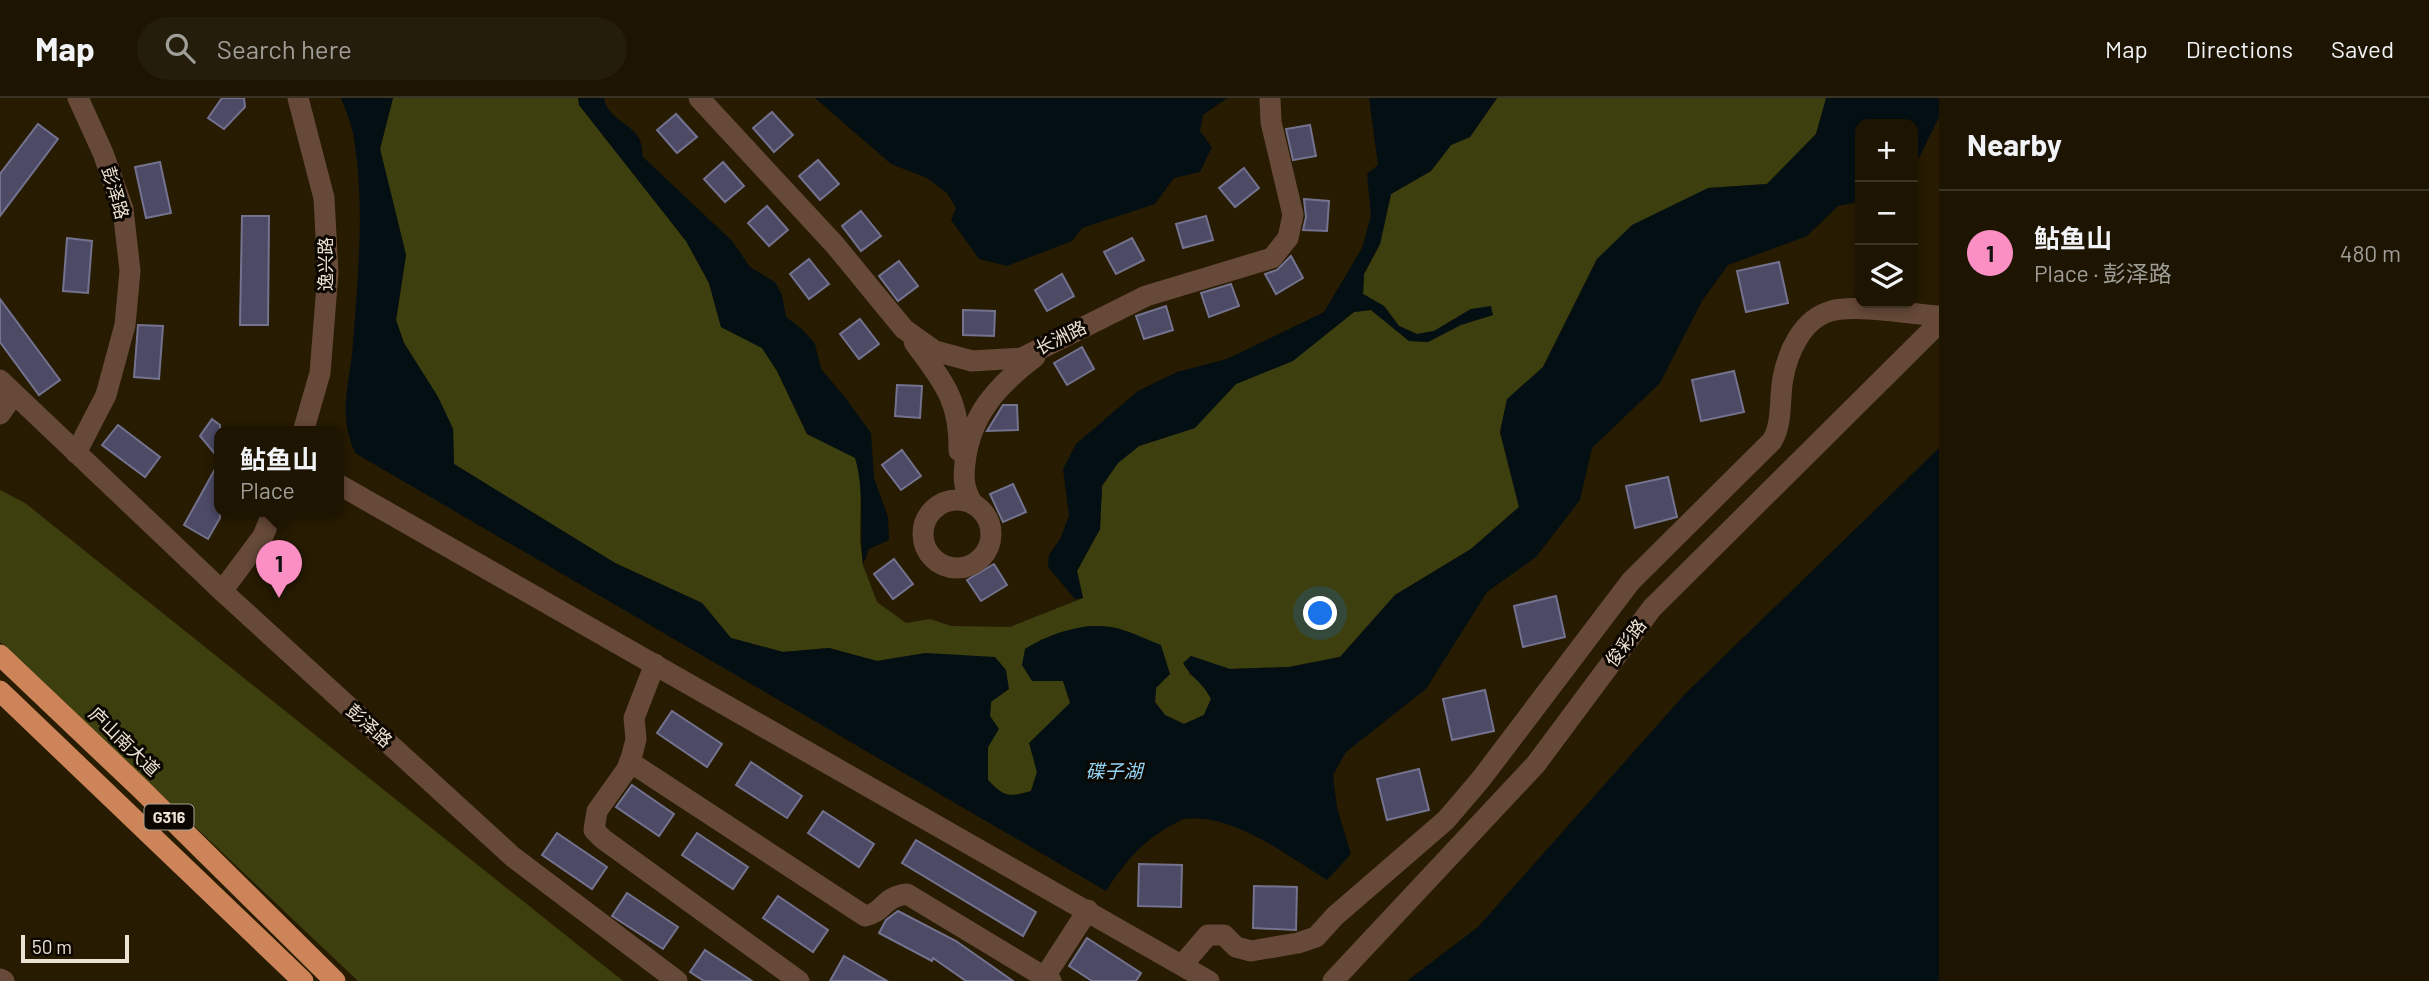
<!DOCTYPE html>
<meta charset="utf-8">
<style>
body{margin:0;font-family:Barlow,"Noto Sans SC",sans-serif;background:#251d0b;color:#f1f3f6}
.controls{position:absolute;right:21px;top:21px;display:grid;overflow:hidden;border-radius:14px;box-shadow:0 4px 10px #0003}
.controls button{width:63px;height:63px;display:grid;place-items:center;padding:0;border:0;border-bottom:2px solid #3b3323;background:#1d1401;color:#f1f3f6;font:35px sans-serif}
.scale{position:absolute;left:21px;bottom:18px;width:108px;box-sizing:border-box;padding-left:7px;border:4px solid #ece3d4;border-top:0;font-size:19px;line-height:24px;white-space:nowrap;color:#ece3d4;-webkit-text-stroke:5px #0c0701;paint-order:stroke}
.you{position:absolute;left:1321px;top:516px;width:24px;height:24px;margin:-18px;border:5px solid #fff;border-radius:50%;background:#1a73e8;box-shadow:0 0 0 10px #1a73e833}
.badge{display:grid;place-items:center;width:46px;height:46px;border-radius:50%;background:#fb8fc3;color:#111;font-size:23px;font-weight:700}
.pin{position:absolute;translate:-50% -58px;filter:drop-shadow(0 2px 4px #0008)}
.pin::after{content:'';position:absolute;top:37px;width:24px;height:21px;background:inherit;clip-path:polygon(0 0,100% 0,50% 100%)}
.popup{position:absolute;left:214px;top:328px;width:130px;height:91px;box-sizing:border-box;display:grid;place-content:center;border-radius:14px;background:#1d1401;filter:drop-shadow(0 2px 5px #0005);font-size:23px;white-space:nowrap;color:#a09e99}
.popup b{font-size:26px;color:#f1f3f6}
.popup::after{content:'';position:absolute;left:50%;top:100%;margin-left:-14px;border:14px solid transparent;border-top-color:#1d1401}
.list{margin:0;padding:0;list-style:none}
h2{display:flex;justify-content:space-between;align-items:center;height:91px;margin:0;padding:0 28px;font-size:30px}
h2 small{font-size:23px;font-weight:400;color:#a09e99}
.list li{display:grid;grid-template-columns:46px 1fr auto;gap:21px;align-items:center;box-sizing:border-box;height:126px;padding:0 28px;border-top:2px solid #3b3323}
.list b{display:block;font-size:26px;white-space:nowrap}
.list p{margin:0;font-size:23px;white-space:nowrap;color:#a09e99}
.list em{font-size:23px;font-style:normal;color:#a09e99}
.icon{flex:none;width:38px;height:38px;fill:none;stroke:currentColor;stroke-width:2;stroke-linecap:round;stroke-linejoin:round}
.map{position:relative;flex:none;width:1939px;height:883px;overflow:hidden}
header{display:flex;align-items:center;gap:42px;box-sizing:border-box;height:98px;padding:0 35px;background:#1d1401;border-bottom:2px solid #3b3323}
header strong{font-size:33px}
nav{display:flex;gap:38px;margin-inline-start:auto;font-size:24px}
.search{width:490px;height:63px;background:#251d0b;display:flex;align-items:center;gap:18px;box-sizing:border-box;padding:0 24px;border-radius:38px;color:#a09e99;font-size:26px}
main{display:flex}
aside{flex:1;background:#1d1401}
.map>svg:first-child{display:block}
</style>
<header>
<strong>Map</strong>
<div class="search"><svg class="icon" aria-label="search" viewBox="0 0 24 24"><circle cx="10" cy="10" r="6"/><path d="M15 15l6 6"/></svg>Search here</div>
<nav><a>Map</a><a>Directions</a><a>Saved</a></nav>
</header>
<main>
<div class="map">
<svg width="1939" height="883" viewBox="0 0 1939 883">
<rect width="100%" height="100%" fill="#271b01"/>
<g fill="#3d3f0f">
<path d="M393 0H578L579 7 686 143 709 185 721 229 762 250 777 273 807 336 855 359 861 379 860 442 863 467 877 504 906 525 930 521 951 528 1010 529 1083 500 1077 473 1100 431 1102 388 1118 365 1139 348 1194 330 1236 286 1293 262 1354 214 1371 212 1409 243 1428 244 1461 226 1493 217 1471 211 1434 233 1417 236 1399 228 1384 208 1363 196 1364 176 1380 146 1391 96 1431 73 1451 47 1470 39 1497 0H1826V2L1816 36 1767 86 1708 90 1597 161 1543 269 1507 302 1500 334 1519 409 1471 451 1395 497 1340 559 1289 569 1229 571 1191 558 1189 576 1203 585 1211 601 1204 617 1184 626 1165 617 1155 604 1156 590 1118 530 1087 528 1040 542 1032 583H1063L1071 605 1030 645 1037 674 1031 693C1009 699 1004 699 988 682V649L998 631 990 618 991 604 926 555 877 563 829 550 783 554 731 540 702 505 615 465 454 366 453 331 438 299 404 245 396 222 406 157 380 51Z"/>
<polygon points="0,392 25,405 623,883 358,883 0,544"/>
</g>
<g fill="#040f14">
<path d="M341 0H393L380 51 406 157 396 222 404 245 438 299 453 331 454 366 615 465 702 505 731 540 783 554 829 550 877 563 926 555 995 559 1006 572 1009 591 991 604 990 618 999 631 988 649V682C1004 699 1009 700 1031 693L1037 674 1029 645 1070 605 1063 583H1032L1022 567 1025 551C1050 535 1090 522 1120 531 1134 535 1148 542 1161 547L1170 576 1156 590 1155 604 1165 617 1184 626 1204 617 1211 601C1202 583 1192 581 1183 565L1191 558 1230 571 1289 569 1340 559 1395 497 1471 451 1519 409 1500 334 1507 301 1543 269 1597 161 1632 127 1708 90 1767 86 1816 36 1826 0H1939V19L1913 72V26H1860V104L1838 108 1807 138 1728 167 1702 203 1660 285 1592 350 1580 402 1536 459 1487 494 1426 591 1346 654 1333 677 1337 710 1351 756 1327 782C1288 758 1231 714 1184 721 1180 722 1174 726 1170 728 1141 744 1124 766 1106 793L355 355C337 313 350 288 353 245 358 177 365 109 354 41 352 27 346 13 341 0Z"/>
<path d="M578 0H604C608 22 633 26 640 42 642 47 642 54 643 59L732 143 750 169 775 184 782 197 786 219 803 232 815 246 821 271 847 302 871 335 874 380 888 419 889 442 869 451 863 467C859 431 865 394 855 360L807 336 777 273 762 250 721 229 709 185 686 143 579 7Z"/>
<polygon points="815,0 1227,0 1203,17 1200,33 1212,49 1200,74 1174,80 1155,106 1082,130 1072,143 1007,168 979,161 951,122 956,110 947,95 927,80 891,66"/>
<polygon points="1369,0 1497,0 1470,39 1451,47 1431,73 1391,96 1380,146 1364,176 1363,196 1384,208 1399,228 1417,236 1434,233 1471,211 1491,208 1493,217 1461,227 1428,244 1409,243 1371,212 1354,214 1293,263 1236,286 1195,330 1139,348 1118,365 1102,388 1100,431 1077,473 1083,500 1075,501 1048,469 1049,457 1060,441 1069,418 1063,371 1076,346 1138,293 1177,274 1227,261 1324,214 1362,150 1371,118 1367,76 1378,67"/>
<polygon points="1939,350 1939,883 1407,883 1478,829 1685,596"/>
</g>
<g fill="#4c4a65" stroke="#73728f" stroke-width="2">
<polygon points="222,0 244,0 245,9 224,31 208,20"/>
<polygon points="772,14 793,37 774,54 753,30"/>
<polygon points="676,16 697,39 677,55 657,32"/>
<polygon points="38,26 58,41 0,118 0,76"/>
<polygon points="1310,27 1316,58 1293,62 1286,31"/>
<polygon points="818,62 839,86 820,102 799,78"/>
<polygon points="160,64 171,115 146,120 135,69"/>
<polygon points="723,64 744,88 725,104 704,81"/>
<polygon points="1244,70 1259,90 1235,109 1219,90"/>
<polygon points="1304,101 1329,103 1327,133 1303,132 1306,119"/>
<polygon points="767,108 788,132 769,148 748,125"/>
<polygon points="861,113 881,138 861,153 842,128"/>
<polygon points="242,118 269,118 268,227 240,227"/>
<polygon points="1206,118 1213,142 1183,150 1176,126"/>
<polygon points="67,140 92,143 88,195 63,193"/>
<polygon points="1132,140 1144,162 1116,176 1104,154"/>
<polygon points="1291,158 1303,180 1276,196 1265,176 1277,172"/>
<polygon points="809,161 829,186 809,201 790,176"/>
<polygon points="899,163 918,188 898,203 879,178"/>
<polygon points="1779,164 1788,205 1746,214 1737,173"/>
<polygon points="1062,176 1074,198 1047,213 1035,192"/>
<polygon points="1231,186 1239,208 1209,219 1201,195"/>
<polygon points="0,201 60,282 39,297 0,244"/>
<polygon points="1166,208 1173,232 1144,241 1136,218"/>
<polygon points="963,212 995,213 994,238 963,237"/>
<polygon points="860,221 879,246 859,261 840,236"/>
<polygon points="138,227 163,228 159,281 134,279"/>
<polygon points="1082,249 1094,271 1067,287 1054,265"/>
<polygon points="1734,273 1744,314 1701,323 1692,282"/>
<polygon points="897,287 922,288 920,320 895,318"/>
<polygon points="1003,307 1017,307 1018,332 987,333"/>
<polygon points="212,321 220,327 220,362 200,338"/>
<polygon points="118,327 160,359 145,379 102,347"/>
<polygon points="902,352 921,378 901,392 882,367"/>
<polygon points="220,362 220,420 208,441 184,427"/>
<polygon points="1668,379 1677,419 1635,430 1626,388"/>
<polygon points="1013,386 1026,414 1003,424 990,396"/>
<polygon points="894,461 913,486 893,501 874,476"/>
<polygon points="994,466 1007,487 981,503 967,482"/>
<polygon points="1556,498 1565,539 1523,549 1514,508"/>
<polygon points="1485,592 1494,633 1452,642 1443,601"/>
<polygon points="672,613 722,646 707,669 657,635"/>
<polygon points="751,664 802,698 787,720 736,687"/>
<polygon points="1419,671 1429,712 1387,722 1377,681"/>
<polygon points="632,687 674,716 659,738 616,709"/>
<polygon points="823,713 874,746 859,769 808,735"/>
<polygon points="557,735 607,769 592,791 542,757"/>
<polygon points="697,735 748,769 733,791 682,757"/>
<polygon points="916,742 1036,814 1023,838 902,765"/>
<polygon points="1139,766 1182,767 1181,809 1138,808"/>
<polygon points="1254,788 1297,789 1296,832 1253,830"/>
<polygon points="627,795 678,829 663,851 612,818"/>
<polygon points="778,798 828,832 813,854 763,820"/>
<polygon points="898,813 956,843 1013,883 966,883 933,860 932,863 879,835 886,822"/>
<polygon points="1087,840 1141,875 1136,883 1092,883 1069,868"/>
<polygon points="705,852 752,883 704,883 690,874"/>
<polygon points="844,858 887,883 830,883"/>
</g>
<g fill="none" stroke-linecap="round" stroke-linejoin="round">
<g stroke="#664938" stroke-width="21">
<polyline points="298,0 324,100 328,175 320,275 303,334"/>
<polyline points="699,0 835,147 904,231 935,253 972,263 1022,260 1146,198 1272,160 1288,140 1293,117 1271,24 1270,0"/>
<path d="M914 244C943 284 960 301 959 353"/>
<polyline points="0,282 222,493 513,759 677,883"/>
<polyline points="0,316 14,296"/>
<polyline points="76,355 106,297 125,227 130,173 123,111 103,55 78,0"/>
<polyline points="338,386 1209,883"/>
<circle cx="957" cy="436" r="34"/>
<path d="M973 406C964 392 963 381 965 365 970 317 998 287 1035 259"/>
<polyline points="222,493 263,438 273,414"/>
<polyline points="655,566 634,620 636,641 632,657 627,671 597,713 594,732 603,741 799,883"/>
<path d="M630 664 865 818C885 814 882 799 907 796L1051 883"/>
<path d="M1182 867 1208 837H1224L1236 849 1251 853 1298 845 1316 839 1335 818 1446 722 1481 681 1631 483 1772 343C1783 325 1779 301 1783 280 1788 254 1802 221 1831 213 1855 206 1912 216 1939 218"/>
<polyline points="0,881 4,883"/>
<polyline points="1042,883 1088,812"/>
<polyline points="1333,883 1536,666 1652,510 1939,225"/>
</g>
<g stroke="#cc8458" stroke-width="21">
<polyline points="0,557 141,691 335,883"/>
<polyline points="0,593 303,883"/>
</g>
</g>
<g text-anchor="middle" stroke-width="6" stroke-linejoin="round" paint-order="stroke">
<rect fill="#0c0701" stroke="#a9a195" stroke-width="2" x="144.5" y="706.5" width="49" height="25" rx="5"/>
<g font-size="16" font-weight="bold" fill="#ece3d4">
<text x="169" y="725">G316</text>
</g>
<g font-size="18" fill="#ece3d4" stroke="#0c0701">
<text transform="translate(115 95) rotate(74)" y="6">彭泽路</text>
<text transform="translate(326 166) rotate(-90)" y="6">逸兴路</text>
<text transform="translate(1061 240) rotate(-26)" y="6">长洲路</text>
<text transform="translate(1626 545) rotate(-53)" y="6">俊彩路</text>
<text transform="translate(369 628) rotate(42)" y="6">彭泽路</text>
<text transform="translate(124 644) rotate(44)" y="6">庐山南大道</text>
</g>
<g font-size="19" font-style="italic" fill="#92d4f6" stroke="#0c0701">
<text x="1114" y="680">碟子湖</text>
</g>
</g>
</svg>
<div class="controls">
<button>+</button>
<button>−</button>
<button><svg class="icon" aria-label="layers" viewBox="0 0 24 24"><path d="M12 4l9 5-9 5-9-5zM3 14l9 5 9-5"/></svg></button>
</div>
<div class="scale">50 m</div>
<div class="you"></div>
<div class="pin badge" style="left:279px;top:500px">1</div>
<div class="popup"><b>鲇鱼山</b>Place</div>
</div>
<aside>
<h2>Nearby<small></small></h2>
<ul class="list">
<li><span class="badge">1</span><div><b>鲇鱼山</b><p>Place · 彭泽路</p></div><em>480 m</em></li>
</ul>
</aside>
</main>
